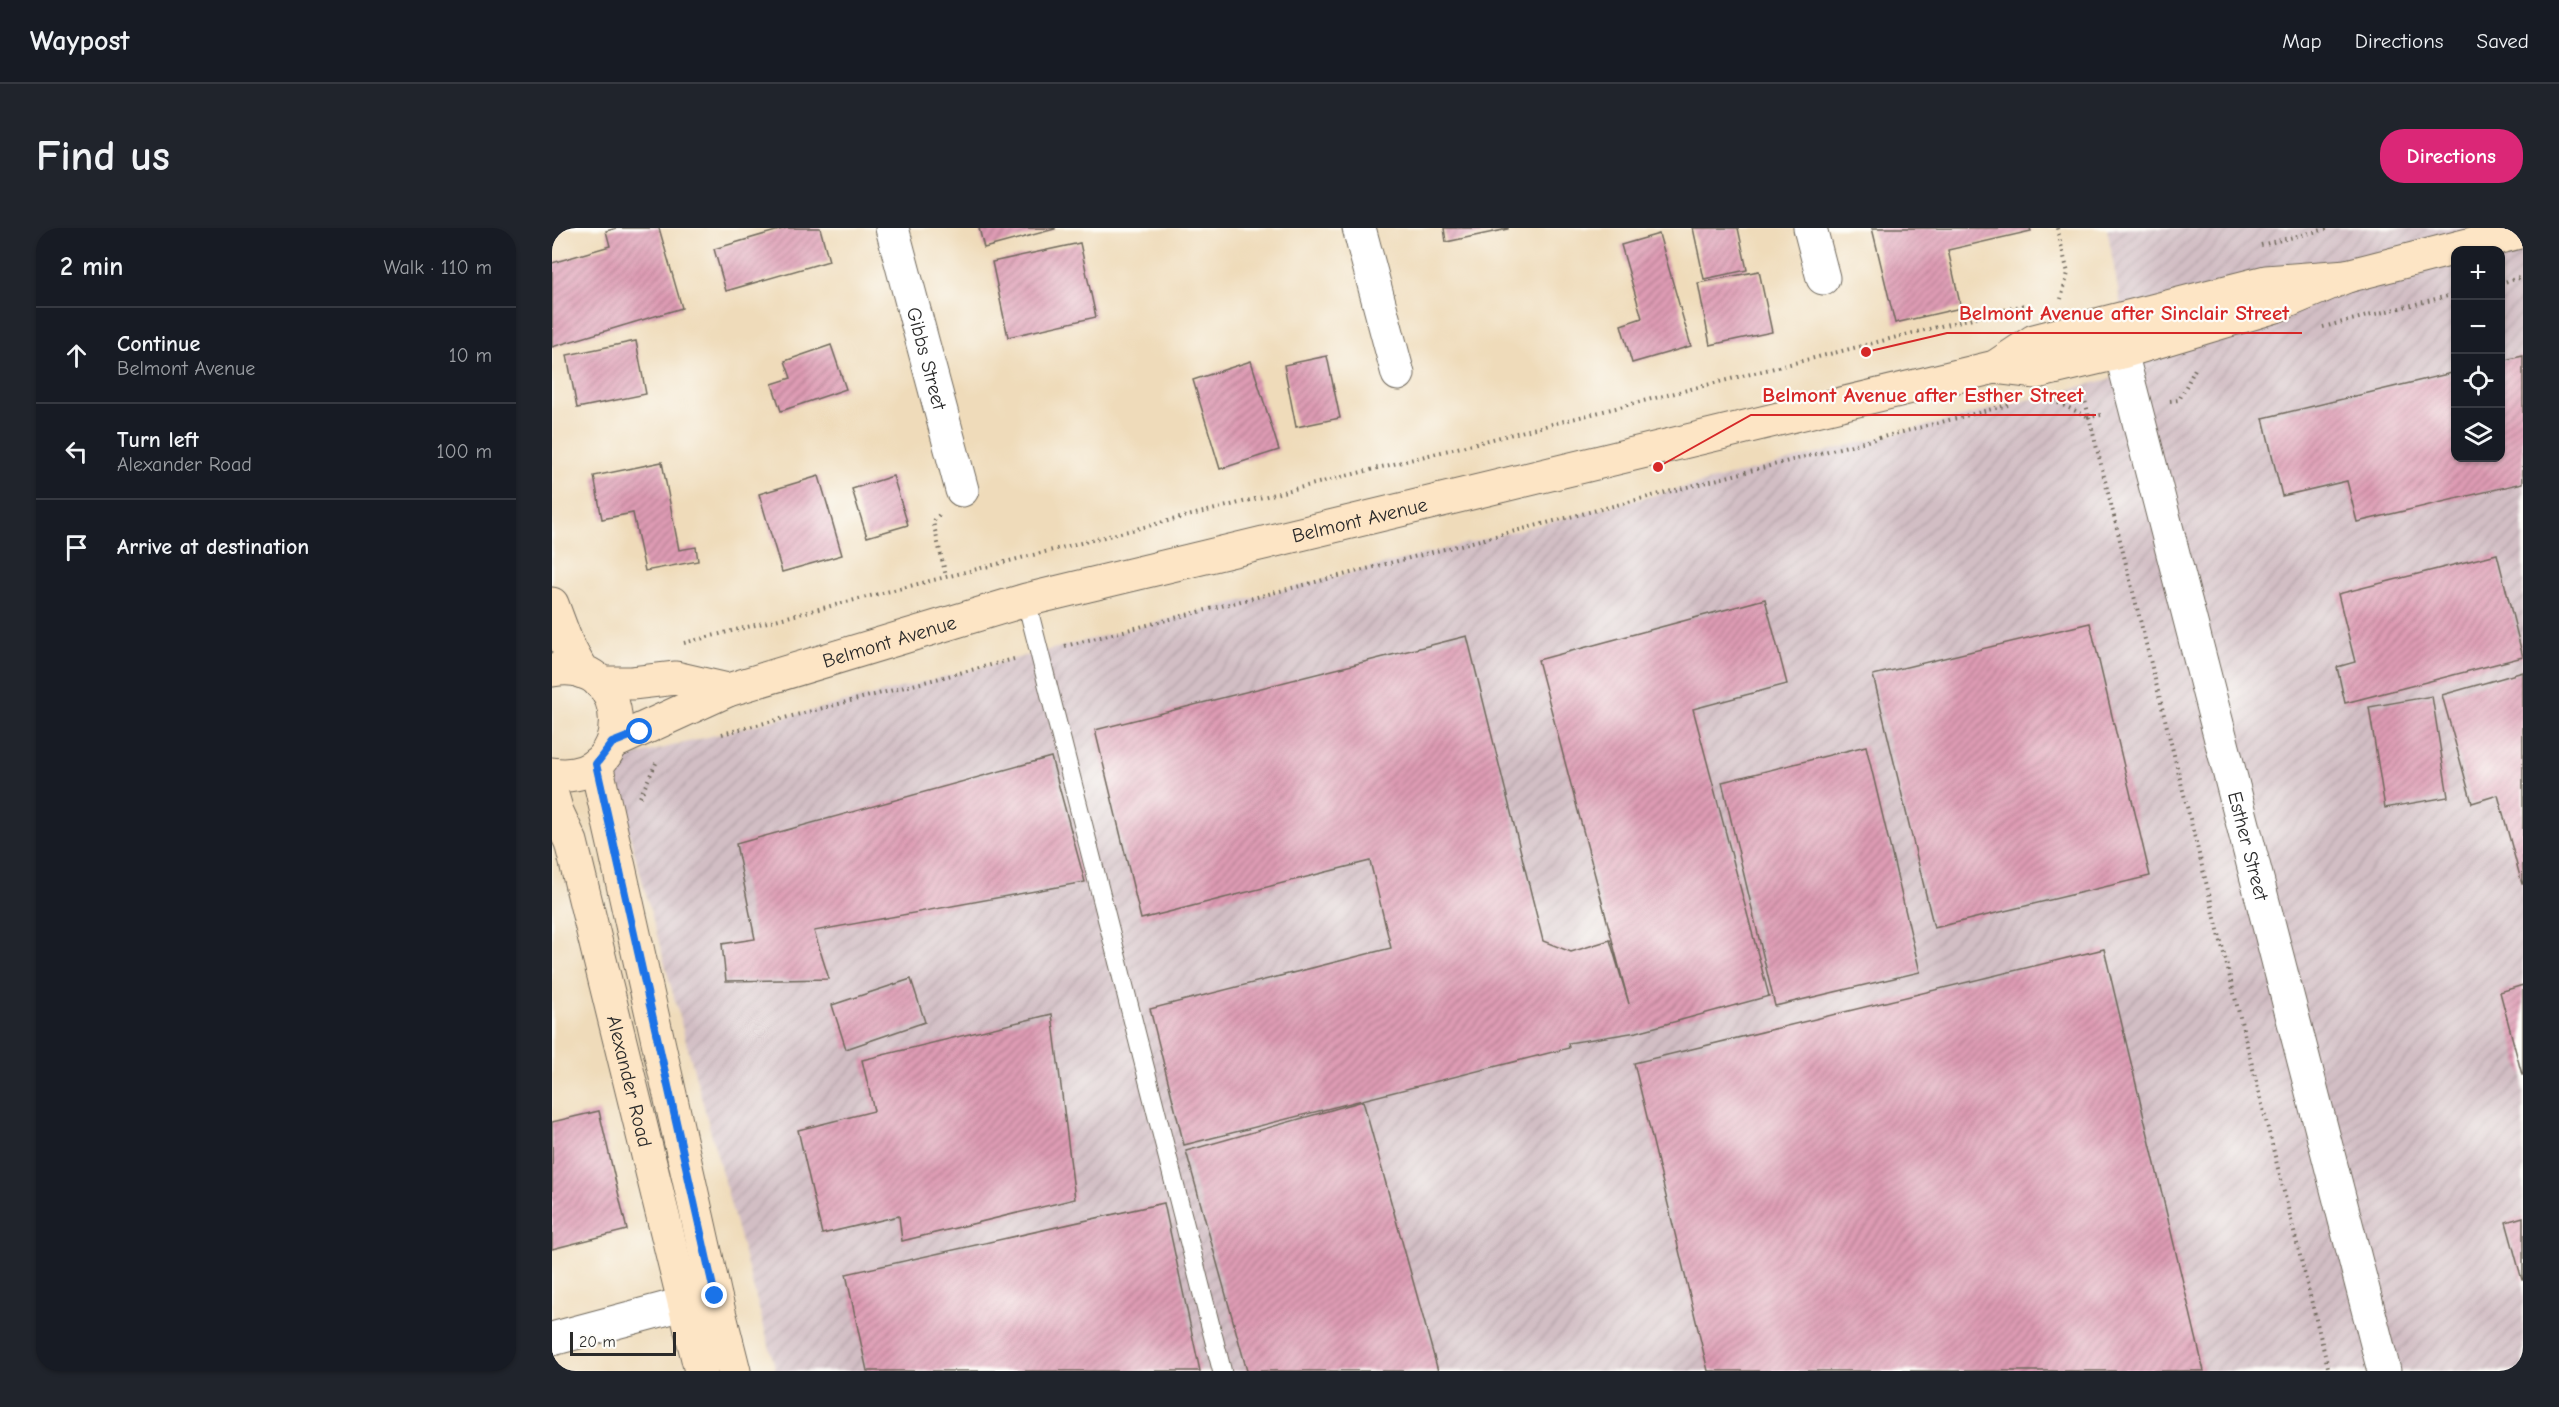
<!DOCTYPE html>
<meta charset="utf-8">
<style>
body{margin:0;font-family:"Comic Neue",sans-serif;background:#20242c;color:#f1f3f6}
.controls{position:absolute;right:18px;top:18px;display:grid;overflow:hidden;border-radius:12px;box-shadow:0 2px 4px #0004}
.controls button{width:54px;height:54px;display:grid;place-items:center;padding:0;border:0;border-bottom:2px solid #363941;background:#171b24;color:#f1f3f6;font:30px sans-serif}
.scale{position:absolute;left:18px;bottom:15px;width:106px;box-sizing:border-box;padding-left:6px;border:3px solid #2b2b2b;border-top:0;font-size:16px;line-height:21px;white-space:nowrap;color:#2b2b2b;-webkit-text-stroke:4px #fdfcf7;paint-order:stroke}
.stop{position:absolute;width:18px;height:18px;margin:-14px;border:4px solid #1a73e8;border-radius:50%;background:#fff}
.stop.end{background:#1a73e8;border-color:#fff;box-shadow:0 2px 6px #0008}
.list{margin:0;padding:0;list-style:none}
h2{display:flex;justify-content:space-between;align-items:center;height:78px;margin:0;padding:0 24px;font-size:26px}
h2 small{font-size:20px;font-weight:400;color:#9ea1a6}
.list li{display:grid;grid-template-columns:39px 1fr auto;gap:18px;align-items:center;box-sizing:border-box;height:96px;padding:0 24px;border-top:2px solid #363941}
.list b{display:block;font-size:22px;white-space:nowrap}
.list p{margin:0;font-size:20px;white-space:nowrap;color:#9ea1a6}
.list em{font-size:20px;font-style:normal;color:#9ea1a6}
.icon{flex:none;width:33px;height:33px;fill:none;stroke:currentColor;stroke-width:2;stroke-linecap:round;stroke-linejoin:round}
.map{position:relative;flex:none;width:1971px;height:1143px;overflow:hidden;border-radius:24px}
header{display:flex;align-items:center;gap:36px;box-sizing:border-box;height:84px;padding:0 30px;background:#171b24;border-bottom:2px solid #363941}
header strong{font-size:28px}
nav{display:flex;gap:33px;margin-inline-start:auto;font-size:21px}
.intro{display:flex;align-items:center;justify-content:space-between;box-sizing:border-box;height:144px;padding:0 36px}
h1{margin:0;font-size:42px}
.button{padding:15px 27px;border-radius:24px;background:#db2777;color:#fff;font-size:21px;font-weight:700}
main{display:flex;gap:36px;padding:0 36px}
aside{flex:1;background:#171b24;border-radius:24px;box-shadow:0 2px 4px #0004}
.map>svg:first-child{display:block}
</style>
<header>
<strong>Waypost</strong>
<nav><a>Map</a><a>Directions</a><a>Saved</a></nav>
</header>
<div class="intro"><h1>Find us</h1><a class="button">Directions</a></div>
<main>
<aside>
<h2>2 min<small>Walk · 110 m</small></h2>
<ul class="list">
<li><svg class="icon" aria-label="ahead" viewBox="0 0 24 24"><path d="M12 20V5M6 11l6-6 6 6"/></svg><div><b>Continue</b><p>Belmont Avenue</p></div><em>10 m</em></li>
<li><svg class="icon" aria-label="left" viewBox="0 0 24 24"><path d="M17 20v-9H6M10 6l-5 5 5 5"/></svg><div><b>Turn left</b><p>Alexander Road</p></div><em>100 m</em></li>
<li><svg class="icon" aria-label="arrive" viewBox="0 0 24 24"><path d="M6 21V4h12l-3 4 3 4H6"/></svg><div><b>Arrive at destination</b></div></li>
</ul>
</aside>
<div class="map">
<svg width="1971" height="1143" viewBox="0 0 1971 1143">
<defs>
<pattern id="industrial-furrows" width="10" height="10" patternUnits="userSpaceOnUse" patternTransform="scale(1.5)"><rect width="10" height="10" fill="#d2bec4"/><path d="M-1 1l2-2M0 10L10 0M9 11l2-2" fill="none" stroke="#b4a3a9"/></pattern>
<pattern id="building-hatch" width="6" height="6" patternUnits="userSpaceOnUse" patternTransform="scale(1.5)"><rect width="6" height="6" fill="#de9bb4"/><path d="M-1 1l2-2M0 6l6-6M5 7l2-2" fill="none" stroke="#b47f93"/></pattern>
</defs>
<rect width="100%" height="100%" fill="#fdfcf7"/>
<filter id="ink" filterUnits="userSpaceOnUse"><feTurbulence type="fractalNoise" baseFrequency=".0167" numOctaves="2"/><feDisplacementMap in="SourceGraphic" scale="12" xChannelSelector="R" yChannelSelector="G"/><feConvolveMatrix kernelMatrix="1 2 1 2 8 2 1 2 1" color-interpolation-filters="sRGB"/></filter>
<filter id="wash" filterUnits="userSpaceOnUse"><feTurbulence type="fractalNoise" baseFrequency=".008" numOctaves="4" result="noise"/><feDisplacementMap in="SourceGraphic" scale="24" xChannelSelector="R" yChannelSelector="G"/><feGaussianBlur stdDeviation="1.35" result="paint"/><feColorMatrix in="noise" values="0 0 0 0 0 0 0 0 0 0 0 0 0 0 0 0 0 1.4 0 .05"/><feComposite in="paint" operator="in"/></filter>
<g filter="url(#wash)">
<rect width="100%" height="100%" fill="#efdbba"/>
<path fill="url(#industrial-furrows)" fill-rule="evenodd" d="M1555 0H1971V1143H224L75 597 54 535 1581 145ZM1904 22H1948V230H1904Z"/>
<g id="blocks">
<g fill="url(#building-hatch)">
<polygon points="65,0 107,0 130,80 0,119 0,35 58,18 54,3"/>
<polygon points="234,0 268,0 277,33 174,63 162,21"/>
<polygon points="427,0 503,0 503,1 432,20"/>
<polygon points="892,0 956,0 956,1 894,14"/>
<polygon points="1141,0 1186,0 1195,42 1152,51"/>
<polygon points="1320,0 1478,0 1479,3 1396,22 1409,80 1343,95"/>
<polygon points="1107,6 1139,118 1080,135 1069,97 1090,90 1069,17"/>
<polygon points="528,15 544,89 456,109 440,34"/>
<polygon points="1207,43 1220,104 1158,117 1146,55"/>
<polygon points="84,113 94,166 25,180 15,127"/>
<polygon points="279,117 294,161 229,183 220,156 239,150 233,133"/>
<polygon points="775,128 788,190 744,199 732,137"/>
<polygon points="1971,128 1971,255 1805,294 1795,253 1730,268 1711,190 1904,144 1904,230 1948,230 1948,133"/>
<polygon points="699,133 727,222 668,241 641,152"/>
<polygon points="110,234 127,322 144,319 146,333 93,343 81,285 50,291 42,248"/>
<polygon points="267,248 290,327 230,344 207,266"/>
<polygon points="341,248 356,297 315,309 300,261"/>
<polygon points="1945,326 1971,429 1793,475 1785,439 1803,434 1786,366"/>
<polygon points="1213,371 1235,456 1141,481 1217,768 1085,804 1016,815 1017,820 632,917 598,781 839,720 818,633 589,691 543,502 915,408 991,713 1019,724 1058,712 1077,776 986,432"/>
<polygon points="1538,395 1598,648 1382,700 1321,447"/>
<polygon points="1971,444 1971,656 1970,656 1946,567 1920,575 1890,467"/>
<polygon points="1880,468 1896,569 1833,580 1817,479"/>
<polygon points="1314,518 1368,744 1223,778 1170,554"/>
<polygon points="499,529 533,654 262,703 277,751 174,753 170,716 203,711 184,616"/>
<polygon points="1552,721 1652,1143 1156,1143 1082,835"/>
<polygon points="359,751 373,794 294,821 280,777"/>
<polygon points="1971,757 1971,847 1970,847 1948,764"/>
<polygon points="500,786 523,971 350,1013 347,988 270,1006 246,902 322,883 310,832"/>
<polygon points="811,873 886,1143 695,1143 634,923"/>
<polygon points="47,883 75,1002 0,1021 0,894"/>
<polygon points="612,975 648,1143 315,1143 294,1046"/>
<polygon points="1971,989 1971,1052 1970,1052 1954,994"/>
</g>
</g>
</g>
<g filter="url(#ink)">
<use href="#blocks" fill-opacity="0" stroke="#70695d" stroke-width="1.5"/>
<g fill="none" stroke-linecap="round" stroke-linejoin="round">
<g stroke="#70695d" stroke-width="20">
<polyline id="service" points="474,372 670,1143"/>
</g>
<g stroke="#70695d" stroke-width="35">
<g id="minor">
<path id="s1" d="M340 0 410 262"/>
<polyline points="807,0 846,146"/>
<polyline points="1258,0 1271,50"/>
<path id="s2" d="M1562 97 1832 1143"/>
<polyline points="0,1111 161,1068"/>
</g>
</g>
<g stroke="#70695d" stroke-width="35">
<g id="secondary">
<polyline points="1443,139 1485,144 1570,124 1724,78 1795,48 1971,3"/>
<polyline points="0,376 15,416 30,444"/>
<path d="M0 442C83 426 86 559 0 546"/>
<polyline points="48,455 80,455 124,450 176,462"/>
<path id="s3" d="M60 515 176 462 474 372 1443 139 1482 113 1714 54 1795 48"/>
<polyline points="44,536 163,1068 182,1143"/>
<path id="s4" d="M0 567 5 584 19 614 149 1143"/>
</g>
</g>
<g stroke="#70695d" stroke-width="4" stroke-dasharray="1.5 4.5" stroke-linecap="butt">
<polyline points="1505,0 1516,45 1509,71"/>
<polyline points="1709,17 1778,0"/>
<polyline points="1948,55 1971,49"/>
<polyline points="1771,99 1904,66"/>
<polyline points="1618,173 1627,172 1644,139"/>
<polyline points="1506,175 1537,189 1532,168"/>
<polyline points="1549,187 1537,189 1777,1143"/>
<polyline points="387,287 381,294 394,348"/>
<polyline points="132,415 1472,77"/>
<polyline points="513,418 1456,177"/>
<polyline points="170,506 462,431"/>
<polyline points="88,569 105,533"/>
</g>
<use href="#service" stroke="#fff" stroke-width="18"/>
<use href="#minor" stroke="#fff" stroke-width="33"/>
<use href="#secondary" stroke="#fde5c5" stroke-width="33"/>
</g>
</g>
<g fill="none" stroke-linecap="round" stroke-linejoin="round" filter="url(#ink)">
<polyline stroke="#1a73e8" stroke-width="8" points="88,504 60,515 44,536 163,1068"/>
</g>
<g text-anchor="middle" stroke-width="4.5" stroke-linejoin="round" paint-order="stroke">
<g font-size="20" fill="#2b2b2b" stroke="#fdfcf7">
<text dy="7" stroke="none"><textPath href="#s1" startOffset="135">Gibbs Street</textPath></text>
<text dy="7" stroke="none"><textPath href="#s3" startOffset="782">Belmont Avenue</textPath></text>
<text dy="7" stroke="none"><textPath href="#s3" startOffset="296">Belmont Avenue</textPath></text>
<text dy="7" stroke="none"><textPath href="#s2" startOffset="538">Esther Street</textPath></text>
<text dy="7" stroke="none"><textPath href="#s4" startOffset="297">Alexander Road</textPath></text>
</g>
</g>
<path fill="none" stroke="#d62828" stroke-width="2" d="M1314 124L1395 105H1750M1106 239L1199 187H1544"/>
<g fill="#d62828" stroke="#fdfcf7" stroke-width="2">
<circle cx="1314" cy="124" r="6"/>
<circle cx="1106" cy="239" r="6"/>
</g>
<g font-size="21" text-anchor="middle" font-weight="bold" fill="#d62828" stroke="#fdfcf7" stroke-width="4.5" stroke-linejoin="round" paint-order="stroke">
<text x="1572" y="92">Belmont Avenue after Sinclair Street</text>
<text x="1371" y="174">Belmont Avenue after Esther Street</text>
</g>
</svg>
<div class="controls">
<button>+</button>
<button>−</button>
<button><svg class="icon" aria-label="locate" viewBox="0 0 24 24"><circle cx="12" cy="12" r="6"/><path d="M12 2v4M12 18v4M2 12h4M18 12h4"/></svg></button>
<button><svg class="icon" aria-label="layers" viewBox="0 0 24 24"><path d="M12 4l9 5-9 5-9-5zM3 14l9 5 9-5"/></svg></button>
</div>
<div class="scale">20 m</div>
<div class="stop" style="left:88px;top:504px"></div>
<div class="stop end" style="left:163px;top:1068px"></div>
</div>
</main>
